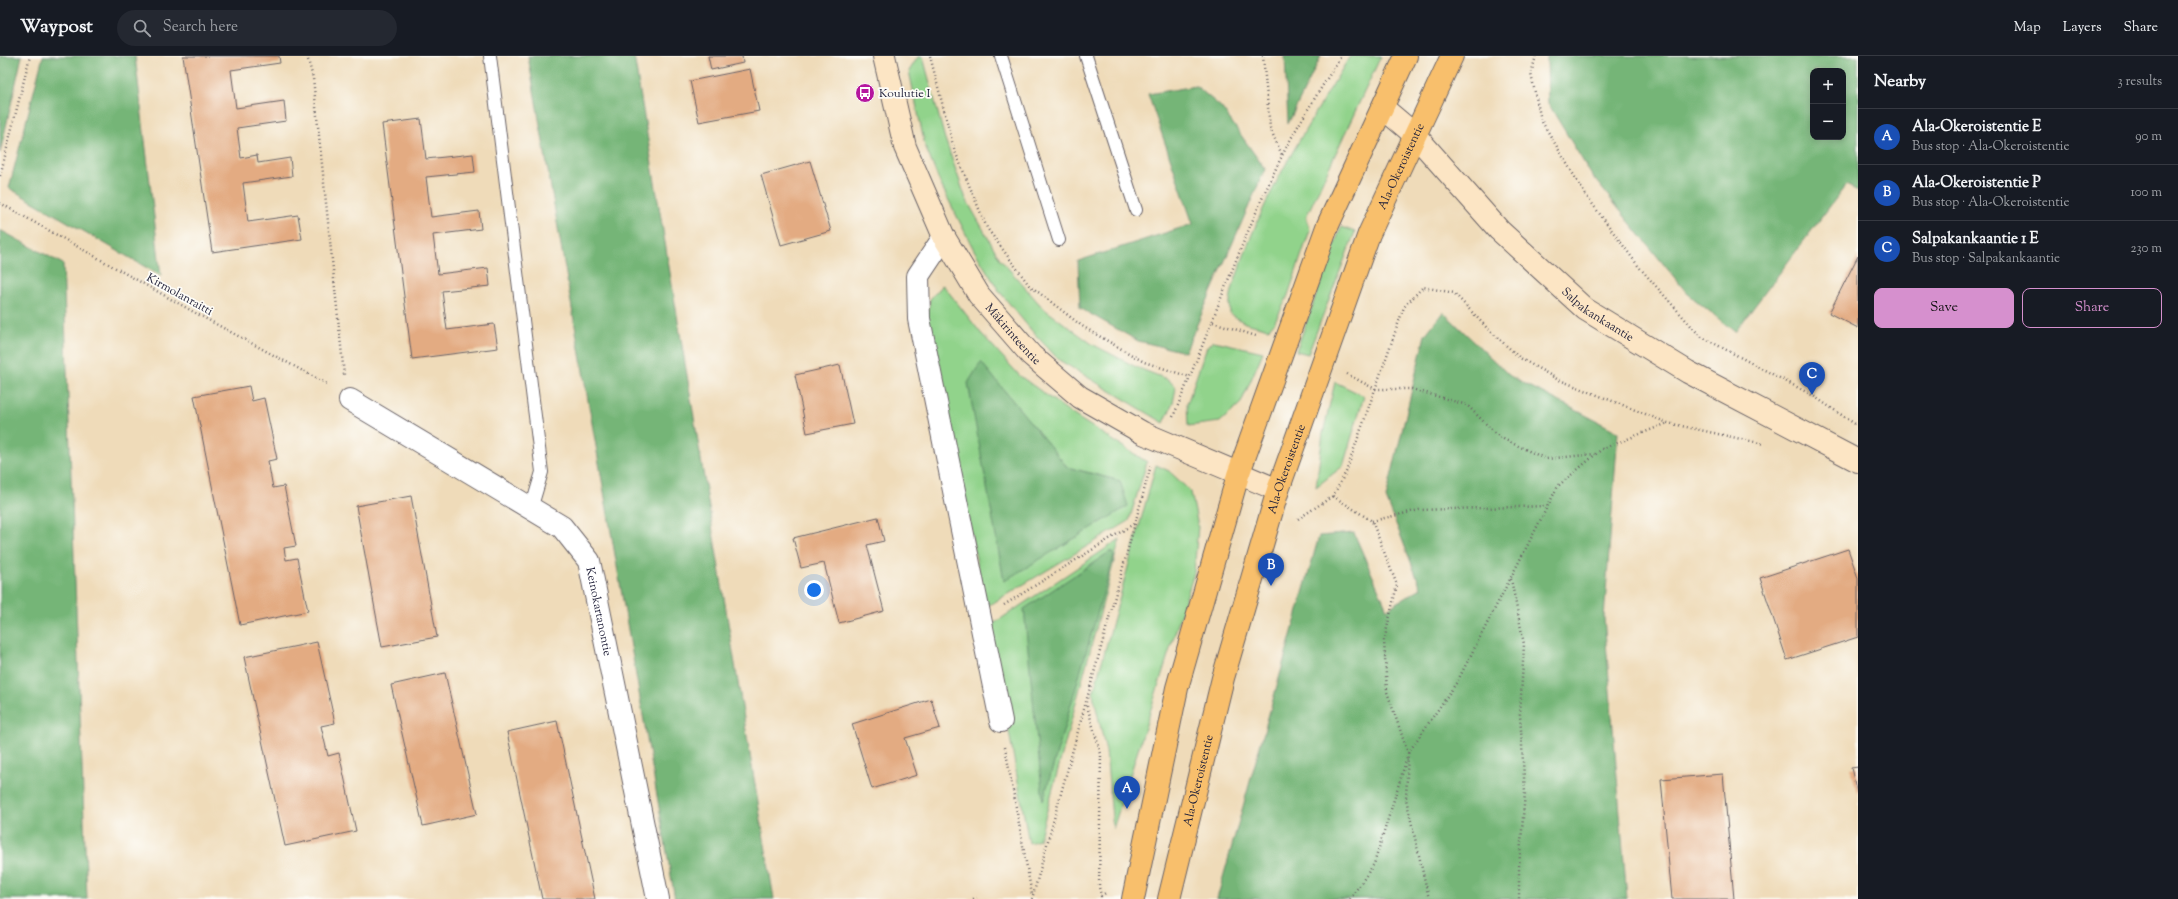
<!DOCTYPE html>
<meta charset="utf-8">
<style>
body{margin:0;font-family:"Sorts Mill Goudy",serif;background:#242831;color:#f1f3f6}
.controls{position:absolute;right:12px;top:12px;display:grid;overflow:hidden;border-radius:8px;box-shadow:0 2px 10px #0003}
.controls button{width:36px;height:36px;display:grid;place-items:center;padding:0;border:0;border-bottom:1px solid #363941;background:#171b24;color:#f1f3f6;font:20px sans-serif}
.you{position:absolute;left:814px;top:534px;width:14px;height:14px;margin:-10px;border:3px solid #fff;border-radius:50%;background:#1a73e8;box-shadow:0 0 0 6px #1a73e833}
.badge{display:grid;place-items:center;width:26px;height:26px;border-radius:50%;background:#d690ce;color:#fff;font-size:13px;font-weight:700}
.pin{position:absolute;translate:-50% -33px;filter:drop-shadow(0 1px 2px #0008)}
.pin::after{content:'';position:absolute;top:21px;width:14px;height:12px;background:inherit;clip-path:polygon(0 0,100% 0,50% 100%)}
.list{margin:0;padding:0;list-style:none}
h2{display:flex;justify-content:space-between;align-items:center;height:52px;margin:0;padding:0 16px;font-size:17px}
h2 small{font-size:13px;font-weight:400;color:#9ea1a6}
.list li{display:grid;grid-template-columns:26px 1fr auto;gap:12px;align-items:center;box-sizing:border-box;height:56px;padding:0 16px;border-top:1px solid #363941}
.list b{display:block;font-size:15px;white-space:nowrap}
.list p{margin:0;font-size:13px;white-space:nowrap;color:#9ea1a6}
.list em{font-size:13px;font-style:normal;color:#9ea1a6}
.actions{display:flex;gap:8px;padding:12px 16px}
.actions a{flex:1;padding:9px 0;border:1px solid #d690ce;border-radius:8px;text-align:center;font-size:14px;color:#d690ce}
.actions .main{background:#d690ce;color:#111}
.icon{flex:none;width:22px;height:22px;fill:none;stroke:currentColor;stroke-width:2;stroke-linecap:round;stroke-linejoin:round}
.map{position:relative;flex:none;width:1858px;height:843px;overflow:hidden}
header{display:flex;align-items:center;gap:24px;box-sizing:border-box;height:56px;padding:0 20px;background:#171b24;border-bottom:1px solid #363941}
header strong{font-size:19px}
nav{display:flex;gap:22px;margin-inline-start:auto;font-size:14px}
.search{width:280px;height:36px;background:#242831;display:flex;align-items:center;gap:10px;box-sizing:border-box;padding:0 14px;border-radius:22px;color:#9ea1a6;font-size:15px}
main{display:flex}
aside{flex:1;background:#171b24}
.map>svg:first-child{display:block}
</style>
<header>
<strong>Waypost</strong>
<div class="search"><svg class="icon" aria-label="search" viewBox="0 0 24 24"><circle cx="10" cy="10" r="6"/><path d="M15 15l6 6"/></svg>Search here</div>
<nav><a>Map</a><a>Layers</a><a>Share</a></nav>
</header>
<main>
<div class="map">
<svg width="1858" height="843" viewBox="0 0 1858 843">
<rect width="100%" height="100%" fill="#fdfcf7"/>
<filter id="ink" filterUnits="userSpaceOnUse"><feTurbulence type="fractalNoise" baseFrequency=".025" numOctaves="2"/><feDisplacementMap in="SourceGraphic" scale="8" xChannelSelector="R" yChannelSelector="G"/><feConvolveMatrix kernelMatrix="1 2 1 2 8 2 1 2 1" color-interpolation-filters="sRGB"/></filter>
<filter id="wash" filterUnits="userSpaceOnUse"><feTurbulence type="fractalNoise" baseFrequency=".012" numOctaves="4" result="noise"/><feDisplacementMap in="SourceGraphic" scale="16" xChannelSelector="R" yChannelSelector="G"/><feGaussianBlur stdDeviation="0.9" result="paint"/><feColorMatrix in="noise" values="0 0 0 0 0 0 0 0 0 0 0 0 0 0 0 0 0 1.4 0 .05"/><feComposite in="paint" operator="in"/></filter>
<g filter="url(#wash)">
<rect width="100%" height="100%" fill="#efdbb9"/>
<g fill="#91d38b" stroke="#5a7a63" fill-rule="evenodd">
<path d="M1350 0H1381L1306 161 1310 174 1287 242 1274 267 1269 273 1245 267 1230 258C1228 240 1235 225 1241 208 1266 133 1310 67 1350 0Z"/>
<polygon points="918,1 923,1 945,83 966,143 1000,203 1043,252 1092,288 1136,311 1169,324 1176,332 1173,347 1164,367 1059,304 1031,274 999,235 974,194 940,127 925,90 909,15"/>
<polygon points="1341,171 1355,176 1308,298 1296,295"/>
<path d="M943 229 980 276 1020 320 1075 360 1147 406 1129 465 986 551 927 263 930 243ZM981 307 1067 411 1120 425 1004 525Z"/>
<polygon points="1214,285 1263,296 1241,347 1220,366 1188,370 1187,348 1207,290"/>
<polygon points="1335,326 1364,340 1343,410 1316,431 1323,377"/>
<polygon points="1156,409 1169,415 1191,436 1198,470 1194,517 1113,773 1106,695 1093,638"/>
<polygon points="1120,483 1039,784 1029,787 990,570"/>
</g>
<g fill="#74b577" stroke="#4b6c59" fill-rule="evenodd">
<polygon points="0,0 22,0 0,97"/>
<polygon points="43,0 135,0 161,220 9,132"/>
<polygon points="528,0 634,0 774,843 675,843"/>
<polygon points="1285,0 1321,0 1288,68"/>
<path d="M1547 0H1858V135L1846 129 1735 276 1687 237 1592 120 1548 47ZM1813 15H1843V81H1813Z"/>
<polygon points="1196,30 1221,51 1265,113 1185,296 1138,285 1080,252 1078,205 1193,168 1148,38"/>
<polygon points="0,174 63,208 87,843 0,843"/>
<polygon points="1443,256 1510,320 1618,376 1604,562 1627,843 1217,843 1319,480 1354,477 1387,553 1421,532 1386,442 1425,279"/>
<polygon points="981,306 1067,411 1120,425 1128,450 1004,525 968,327"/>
<polygon points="1111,495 1114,500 1043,745 1024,553"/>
</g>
<g id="blocks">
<g fill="#e3ab82">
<polygon points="183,0 279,0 280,7 231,14 236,52 284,45 286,65 237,72 241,102 257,99 258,107 290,102 292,120 243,127 248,166 298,159 302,183 212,196"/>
<polygon points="708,0 742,0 743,7 711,14"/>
<polygon points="750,13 759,55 699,66 690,25"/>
<polygon points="421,63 426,103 473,98 475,116 426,121 431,161 479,155 481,173 433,179 438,218 488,212 490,230 442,235 447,274 494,268 498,292 412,303 382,68"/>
<polygon points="810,105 831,175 781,189 761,119"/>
<polygon points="1858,200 1858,272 1829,257"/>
<polygon points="840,309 853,368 807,377 795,319"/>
<polygon points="249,330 252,345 264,342 277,403 268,405 273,432 284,430 296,490 284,492 286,504 297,502 308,555 240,569 194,340"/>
<polygon points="411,440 437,581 382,591 356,450"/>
<polygon points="878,461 884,485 867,489 884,555 839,567 824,507 801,512 793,482"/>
<polygon points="1848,493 1858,522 1858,581 1787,604 1760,522"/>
<polygon points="317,586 335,667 321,670 328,700 339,697 356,775 285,790 244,601"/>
<polygon points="445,617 477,758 423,770 391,629"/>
<polygon points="931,643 940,672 905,682 917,719 872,733 852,668"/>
<polygon points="557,665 595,843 542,843 507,676"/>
<polygon points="1858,711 1858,737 1857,737 1851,712"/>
<polygon points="1723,718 1734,843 1672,843 1661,723"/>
</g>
</g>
</g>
<g filter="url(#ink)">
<use href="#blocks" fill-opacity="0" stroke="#6a6367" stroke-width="1"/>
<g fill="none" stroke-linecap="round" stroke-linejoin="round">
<g stroke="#6a6367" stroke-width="14">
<g id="lane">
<polyline points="490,0 542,416 531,453"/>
<polyline points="1001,0 1059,184"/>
<polyline points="1086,0 1136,154"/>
</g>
</g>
<g stroke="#6a6367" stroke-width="24">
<g id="street">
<polyline points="944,181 918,220 919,263 1001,665"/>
<path id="s1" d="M350 344 562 471 589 505 658 843"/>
</g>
</g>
<g stroke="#6a6367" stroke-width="24">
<g id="secondary">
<path id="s2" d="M884 0 905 91 944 181 979 239 1031 299 1080 341 1143 377 1278 434"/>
<path id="s3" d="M1383 52 1415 79 1499 174 1585 253 1688 316 1858 405"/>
</g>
</g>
<g stroke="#6a6367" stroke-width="24">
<g id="primary">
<polyline points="1133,843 1177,632 1238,419 1327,171 1406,0"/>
<path id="s4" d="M1169 843 1223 622 1278 434 1369 178 1452 0"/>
</g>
</g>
<g stroke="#6a6367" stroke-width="2.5" stroke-dasharray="1 3" stroke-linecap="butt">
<polyline points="307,0 313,22 344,319"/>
<polyline points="930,0 954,93 987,172 1029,229 1082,270 1144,306 1190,321"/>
<polyline points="1263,0 1270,72 1282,99"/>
<polyline points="1536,0 1531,18 1541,64 1585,138 1639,211 1700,280 1812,339 1858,370"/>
<polyline points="0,120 30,0"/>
<polyline points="0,147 201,260 329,329"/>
<polyline points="1213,266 1256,280"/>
<polyline points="1347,318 1375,333 1412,333 1467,349 1499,381 1546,403 1595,398"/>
<path d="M1173 361C1210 275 1240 186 1281 102 1298 67 1321 33 1341 0"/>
<polyline points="1298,463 1333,440"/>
<polyline points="1372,465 1419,454 1547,450"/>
<polyline points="1511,523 1524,588 1520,658 1525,737 1519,811 1519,843"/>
<polyline points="1004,549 1135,467"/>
<polyline points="1087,650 1101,698 1099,831 1101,840 1107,836"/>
<polyline points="1005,691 1032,839"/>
<polyline points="1408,697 1457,626 1558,430 1602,393 1668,367"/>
<polyline points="973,843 977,842"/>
<polyline points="1032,843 1151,409"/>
<polyline points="1350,843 1374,808 1407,702"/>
<polyline points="1429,843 1406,743 1408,697 1387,636 1384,585 1397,529 1372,465 1333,440 1346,416 1404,251 1423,231 1454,237 1487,272 1520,302 1557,323 1668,367 1764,388"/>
</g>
<use href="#lane" stroke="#fff" stroke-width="12"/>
<use href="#street" stroke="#fff" stroke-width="22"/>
<use href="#secondary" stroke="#fce5c4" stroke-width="22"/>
<use href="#primary" stroke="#f8bf6c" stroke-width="22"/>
</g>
</g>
<defs>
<g id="bus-disc" transform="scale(1)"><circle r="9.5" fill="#b5179e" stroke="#fdfcf7"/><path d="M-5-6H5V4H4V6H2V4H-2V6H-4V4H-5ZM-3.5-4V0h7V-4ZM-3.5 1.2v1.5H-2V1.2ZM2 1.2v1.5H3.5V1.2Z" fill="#fff"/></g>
</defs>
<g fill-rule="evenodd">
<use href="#bus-disc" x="865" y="37"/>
</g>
<g text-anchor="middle" stroke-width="3.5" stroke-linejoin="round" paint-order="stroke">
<g font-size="12" fill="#22223b" stroke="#fdfcf7" text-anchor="start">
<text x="879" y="41">Koulutie I</text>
</g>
<g font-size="12" fill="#22223b" stroke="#fdfcf7">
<text dy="4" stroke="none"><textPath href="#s4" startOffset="770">Ala-Okeroistentie</textPath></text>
<text transform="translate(180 238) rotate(29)" y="4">Kirmolanraitti</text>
<text dy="4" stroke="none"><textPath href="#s3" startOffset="299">Salpakankaantie</textPath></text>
<text dy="4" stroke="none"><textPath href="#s2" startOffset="311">Mäkirinteentie</textPath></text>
<text dy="4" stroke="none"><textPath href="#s4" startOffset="446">Ala-Okeroistentie</textPath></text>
<text dy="4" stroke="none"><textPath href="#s1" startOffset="342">Keinokartanontie</textPath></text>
<text dy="4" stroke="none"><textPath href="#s4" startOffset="122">Ala-Okeroistentie</textPath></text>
</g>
</g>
</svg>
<div class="controls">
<button>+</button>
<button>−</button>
</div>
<div class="you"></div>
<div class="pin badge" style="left:1127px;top:753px;background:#1a4fb4">A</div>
<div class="pin badge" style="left:1271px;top:530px;background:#1a4fb4">B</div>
<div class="pin badge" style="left:1812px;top:339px;background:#1a4fb4">C</div>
</div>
<aside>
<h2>Nearby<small>3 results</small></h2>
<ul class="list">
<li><span class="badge" style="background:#1a4fb4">A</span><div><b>Ala-Okeroistentie E</b><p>Bus stop · Ala-Okeroistentie</p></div><em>90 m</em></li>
<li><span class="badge" style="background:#1a4fb4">B</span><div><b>Ala-Okeroistentie P</b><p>Bus stop · Ala-Okeroistentie</p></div><em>100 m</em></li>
<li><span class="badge" style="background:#1a4fb4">C</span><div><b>Salpakankaantie 1 E</b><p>Bus stop · Salpakankaantie</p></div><em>230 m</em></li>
</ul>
<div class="actions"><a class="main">Save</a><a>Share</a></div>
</aside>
</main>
